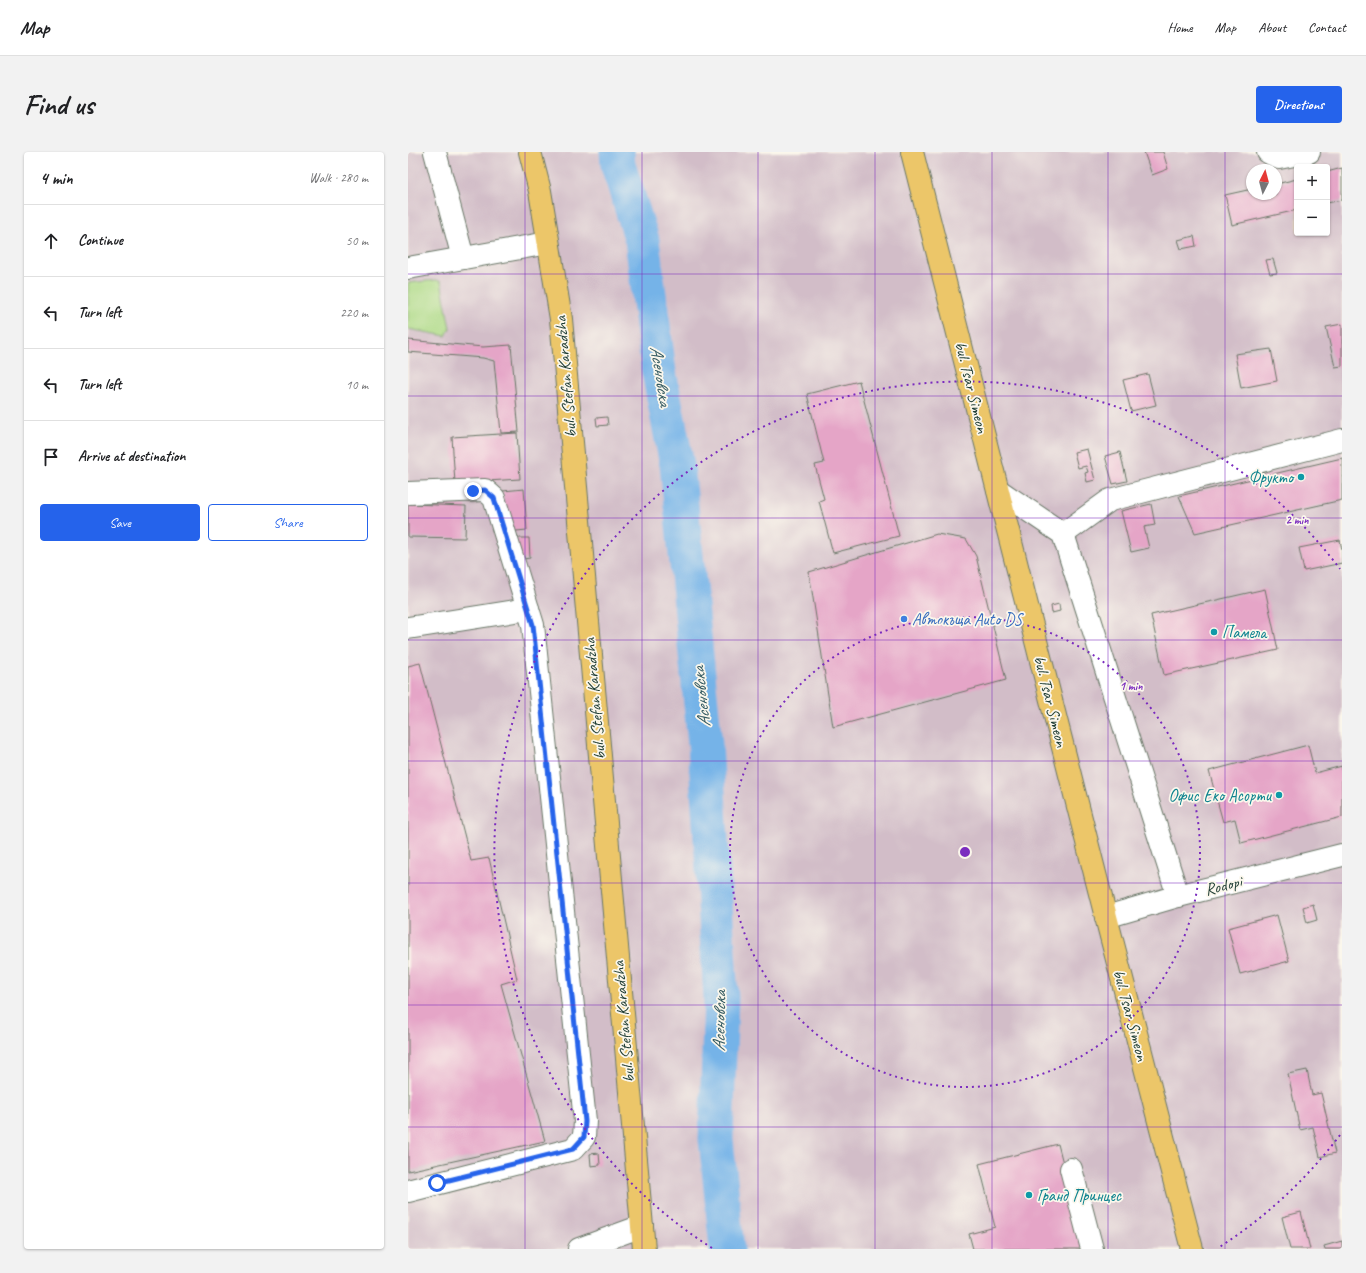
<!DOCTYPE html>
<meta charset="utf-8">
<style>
body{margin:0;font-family:Caveat,sans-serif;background:#f2f2f2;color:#202124}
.controls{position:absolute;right:12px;top:12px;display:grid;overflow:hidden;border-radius:4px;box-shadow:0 1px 3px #0004}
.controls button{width:36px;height:36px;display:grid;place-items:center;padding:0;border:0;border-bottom:1px solid #e0e0e0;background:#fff;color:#202124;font:20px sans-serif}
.compass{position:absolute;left:838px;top:12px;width:36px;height:36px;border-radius:50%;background:#fff;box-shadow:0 1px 3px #0004;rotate:6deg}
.stop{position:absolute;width:12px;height:12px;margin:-9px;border:3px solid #2563eb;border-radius:50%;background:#fff}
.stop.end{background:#2563eb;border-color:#fff;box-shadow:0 1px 4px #0008}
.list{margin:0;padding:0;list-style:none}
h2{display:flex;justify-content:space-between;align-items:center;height:52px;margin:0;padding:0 16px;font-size:17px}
h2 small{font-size:13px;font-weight:400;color:#757577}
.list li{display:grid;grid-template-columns:26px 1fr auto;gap:12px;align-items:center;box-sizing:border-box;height:72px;padding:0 16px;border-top:1px solid #e0e0e0}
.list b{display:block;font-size:15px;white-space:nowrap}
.list em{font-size:13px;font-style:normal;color:#757577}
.actions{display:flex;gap:8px;padding:12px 16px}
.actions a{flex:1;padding:9px 0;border:1px solid #2563eb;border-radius:4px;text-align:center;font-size:14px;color:#2563eb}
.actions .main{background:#2563eb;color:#fff}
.icon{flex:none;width:22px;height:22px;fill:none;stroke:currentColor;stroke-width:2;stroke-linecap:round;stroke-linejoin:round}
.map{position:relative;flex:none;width:934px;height:1097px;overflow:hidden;border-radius:4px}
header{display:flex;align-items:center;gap:24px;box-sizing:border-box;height:56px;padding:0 20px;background:#fff;border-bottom:1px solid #e0e0e0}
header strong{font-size:19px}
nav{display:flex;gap:22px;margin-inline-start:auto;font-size:14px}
.intro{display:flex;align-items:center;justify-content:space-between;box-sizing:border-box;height:96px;padding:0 24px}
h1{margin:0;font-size:28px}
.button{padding:10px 18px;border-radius:4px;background:#2563eb;color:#fff;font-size:14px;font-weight:700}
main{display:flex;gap:24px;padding:0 24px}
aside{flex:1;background:#fff;border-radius:4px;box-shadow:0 1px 3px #0004}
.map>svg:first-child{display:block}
</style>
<header>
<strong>Map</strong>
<nav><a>Home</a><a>Map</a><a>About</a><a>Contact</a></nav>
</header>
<div class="intro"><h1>Find us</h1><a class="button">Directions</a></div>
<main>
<aside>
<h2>4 min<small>Walk · 280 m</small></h2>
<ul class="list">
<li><svg class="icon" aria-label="ahead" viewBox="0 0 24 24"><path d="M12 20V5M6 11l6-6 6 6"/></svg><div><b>Continue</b></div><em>50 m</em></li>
<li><svg class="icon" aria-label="left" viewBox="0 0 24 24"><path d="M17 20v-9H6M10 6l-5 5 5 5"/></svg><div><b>Turn left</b></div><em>220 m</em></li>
<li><svg class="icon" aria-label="left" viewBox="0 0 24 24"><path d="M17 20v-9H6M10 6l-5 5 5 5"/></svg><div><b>Turn left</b></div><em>10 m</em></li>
<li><svg class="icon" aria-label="arrive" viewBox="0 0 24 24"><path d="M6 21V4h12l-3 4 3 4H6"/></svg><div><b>Arrive at destination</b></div></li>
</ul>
<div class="actions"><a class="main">Save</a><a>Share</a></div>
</aside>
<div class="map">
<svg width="934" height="1097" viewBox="0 0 934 1097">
<rect width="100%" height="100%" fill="#fbf7ec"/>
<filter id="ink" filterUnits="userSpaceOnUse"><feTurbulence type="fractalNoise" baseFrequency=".025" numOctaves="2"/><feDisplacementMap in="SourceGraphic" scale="8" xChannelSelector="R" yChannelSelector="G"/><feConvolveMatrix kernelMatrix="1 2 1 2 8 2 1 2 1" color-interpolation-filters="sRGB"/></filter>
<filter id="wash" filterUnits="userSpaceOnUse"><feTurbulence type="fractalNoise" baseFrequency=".012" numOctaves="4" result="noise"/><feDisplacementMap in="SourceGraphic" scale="16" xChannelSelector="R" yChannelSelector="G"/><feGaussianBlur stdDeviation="0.9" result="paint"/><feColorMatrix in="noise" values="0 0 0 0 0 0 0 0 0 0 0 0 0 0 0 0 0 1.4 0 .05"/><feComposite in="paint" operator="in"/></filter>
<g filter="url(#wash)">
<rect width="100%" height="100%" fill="#f1e1c4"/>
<path fill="#d2bdc8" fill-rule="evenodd" d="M0 0H934V1097H0ZM889 15H919V81H889ZM844 18H868V42H844Z"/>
<polygon fill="#aeda87" stroke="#668c5e" points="29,128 33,130 42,176 38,184 0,177 0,131"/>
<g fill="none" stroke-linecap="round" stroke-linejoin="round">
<polyline stroke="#75b3e8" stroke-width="35" points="209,0 210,13 234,88 251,220 269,313 297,592 313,846 308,987 319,1097"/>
</g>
<g id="blocks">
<g fill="#e5a5c7">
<polygon points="736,0 755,0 760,17 744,23"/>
<polygon points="934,16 934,48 919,51 919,20"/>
<polygon points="889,27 889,58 824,73 817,43 844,37 844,42 868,42 868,32"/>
<polygon points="786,84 788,94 773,97 770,88"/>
<polygon points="865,107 869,121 862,122 858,108"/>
<polygon points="934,172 934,214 927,215 918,175"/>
<polygon points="0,188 75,195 103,193 111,280 93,281 86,209 75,206 0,200"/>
<polygon points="863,197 869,229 833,236 827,202"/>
<polygon points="740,222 748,253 723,259 715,228"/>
<polygon points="451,229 491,384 425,401 411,349 416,347 407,313 416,311 399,242"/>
<polygon points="199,265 200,273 189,274 188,266"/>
<polygon points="109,281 112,327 47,331 44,285"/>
<polygon points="679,297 687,328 679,330 677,321 680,320 678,314 670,316 666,300"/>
<polygon points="712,300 719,329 705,332 697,304"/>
<polygon points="934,306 934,348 787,381 771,344"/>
<polygon points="116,337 119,378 98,380 95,339"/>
<polygon points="0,352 58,354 57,386 0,385"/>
<polygon points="743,352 747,373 736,375 741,396 723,400 713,359"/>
<polygon points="529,382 558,387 568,404 598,528 425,575 401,420"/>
<polygon points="107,386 121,386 122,406 109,408"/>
<polygon points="932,388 934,398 934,411 896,419 891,396"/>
<polygon points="857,437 870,498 756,523 743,463"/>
<polygon points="651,452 652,459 644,461 643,454"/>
<polygon points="12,511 63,709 81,706 109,827 93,832 137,989 0,1019 0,514"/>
<polygon points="900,593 907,621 934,614 934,665 833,691 827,667 815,670 801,619"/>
<polygon points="905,752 909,768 899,771 895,755"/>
<polygon points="869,763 881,809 832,822 820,776"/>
<polygon points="899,918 904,943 913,941 927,1001 912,1005 905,975 892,978 880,922"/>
<polygon points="650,992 677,1097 565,1097 561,1082 587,1075 571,1012"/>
<polygon points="191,1001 192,1013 183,1014 182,1002"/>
<polygon points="893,1060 902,1097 882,1097 874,1065"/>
<polygon points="934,1089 934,1097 917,1097 916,1094"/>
</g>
</g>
</g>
<g filter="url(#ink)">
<use href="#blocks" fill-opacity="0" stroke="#687666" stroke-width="1"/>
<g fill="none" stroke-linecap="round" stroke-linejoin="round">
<g stroke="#687666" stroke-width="24">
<g id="minor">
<polyline points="27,0 55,106"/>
<polyline points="860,0 871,6 901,0"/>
<polyline points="0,116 140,91"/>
<polyline points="590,338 655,382 770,744"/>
<polyline points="0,341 77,338 86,346 125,473 177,969 176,985 165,997 0,1039"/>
<polyline points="655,382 702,348 934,288"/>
<polyline points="0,476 120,457"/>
<polyline points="698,765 770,744 934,703"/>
<polyline points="663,1017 684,1097"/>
<polyline points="171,1097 234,1074"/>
</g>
</g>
<g stroke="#687666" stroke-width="24">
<g id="major">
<polyline points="122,0 132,39 153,167 236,1097"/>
<polyline points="504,0 698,765 784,1097"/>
</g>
</g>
<use href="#minor" stroke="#fff" stroke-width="22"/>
<use href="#major" stroke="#ecc669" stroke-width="22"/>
</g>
</g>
<g fill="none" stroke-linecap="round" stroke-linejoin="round" filter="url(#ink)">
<polyline stroke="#2563eb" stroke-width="5" points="29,1031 165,997 176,985 177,969 125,473 86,346 77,338 65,339"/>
</g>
<path fill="none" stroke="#7b2cbf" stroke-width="1" stroke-opacity="0.55" d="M117 0V1097M234 0V1097M350 0V1097M467 0V1097M584 0V1097M700 0V1097M817 0V1097M0 122H934M0 244H934M0 366H934M0 488H934M0 609H934M0 731H934M0 853H934M0 975H934"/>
<g fill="none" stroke="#7b2cbf" stroke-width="2" stroke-dasharray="2 4">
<circle cx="557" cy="700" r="235"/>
<path d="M932 983A470 470 0 0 1 810 1096M304 1096A470 470 0 1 1 932 417"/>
</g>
<g fill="#0f9aa8" stroke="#fbf7ec" stroke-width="1.5">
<circle cx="893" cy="325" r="4"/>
<circle cx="806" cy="480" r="4"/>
<circle cx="871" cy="643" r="4"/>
<circle cx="621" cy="1043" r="4"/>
</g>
<circle fill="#3f7fe0" stroke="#fbf7ec" stroke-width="1.5" cx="496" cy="467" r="4"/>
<g text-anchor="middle" stroke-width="3.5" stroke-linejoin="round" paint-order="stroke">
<g font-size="17" fill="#1f3d34" stroke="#fbf7ec">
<text transform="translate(157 225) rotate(-95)" y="6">bul. Stefan Karadzha</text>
<text transform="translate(564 235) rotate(76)" y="6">bul. Tsar Simeon</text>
<text transform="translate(186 547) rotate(-95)" y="6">bul. Stefan Karadzha</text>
<text transform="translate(643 549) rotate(76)" y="6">bul. Tsar Simeon</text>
<text transform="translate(815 733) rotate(-14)" y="6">Rodopi</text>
<text transform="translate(723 863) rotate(75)" y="6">bul. Tsar Simeon</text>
<text transform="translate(215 870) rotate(-95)" y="6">bul. Stefan Karadzha</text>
</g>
<g font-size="17" fill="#0d838f" stroke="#fbf7ec" text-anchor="end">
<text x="885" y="331">Фрукто</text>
<text x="814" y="486" text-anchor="start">Памела</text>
<text x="863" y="649">Офис Еко Асорти</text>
<text x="629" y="1049" text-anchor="start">Гранд Принцес</text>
</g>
<g font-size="17" fill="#366cbe" stroke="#fbf7ec" text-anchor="start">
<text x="504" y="473">Автокъща Auto DS</text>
</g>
<g font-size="18" font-style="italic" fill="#345a61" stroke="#fbf7ec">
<text transform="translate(253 224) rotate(81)" y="6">Асеновска</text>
<text transform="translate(293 545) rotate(-96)" y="6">Асеновска</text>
<text transform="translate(311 869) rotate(-89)" y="6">Асеновска</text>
</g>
</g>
<circle cx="557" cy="700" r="6" fill="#7b2cbf" stroke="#fbf7ec" stroke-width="2"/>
<g font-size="12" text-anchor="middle" font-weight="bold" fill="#7b2cbf" stroke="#fbf7ec" stroke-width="3.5" stroke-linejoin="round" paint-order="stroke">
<text x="889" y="372">2 min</text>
<text x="723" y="538">1 min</text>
</g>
</svg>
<div class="controls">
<button>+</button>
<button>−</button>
</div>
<svg class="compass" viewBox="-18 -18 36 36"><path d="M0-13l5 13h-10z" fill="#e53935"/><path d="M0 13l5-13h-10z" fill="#757577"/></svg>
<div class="stop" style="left:29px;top:1031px"></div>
<div class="stop end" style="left:65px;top:339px"></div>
</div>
</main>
